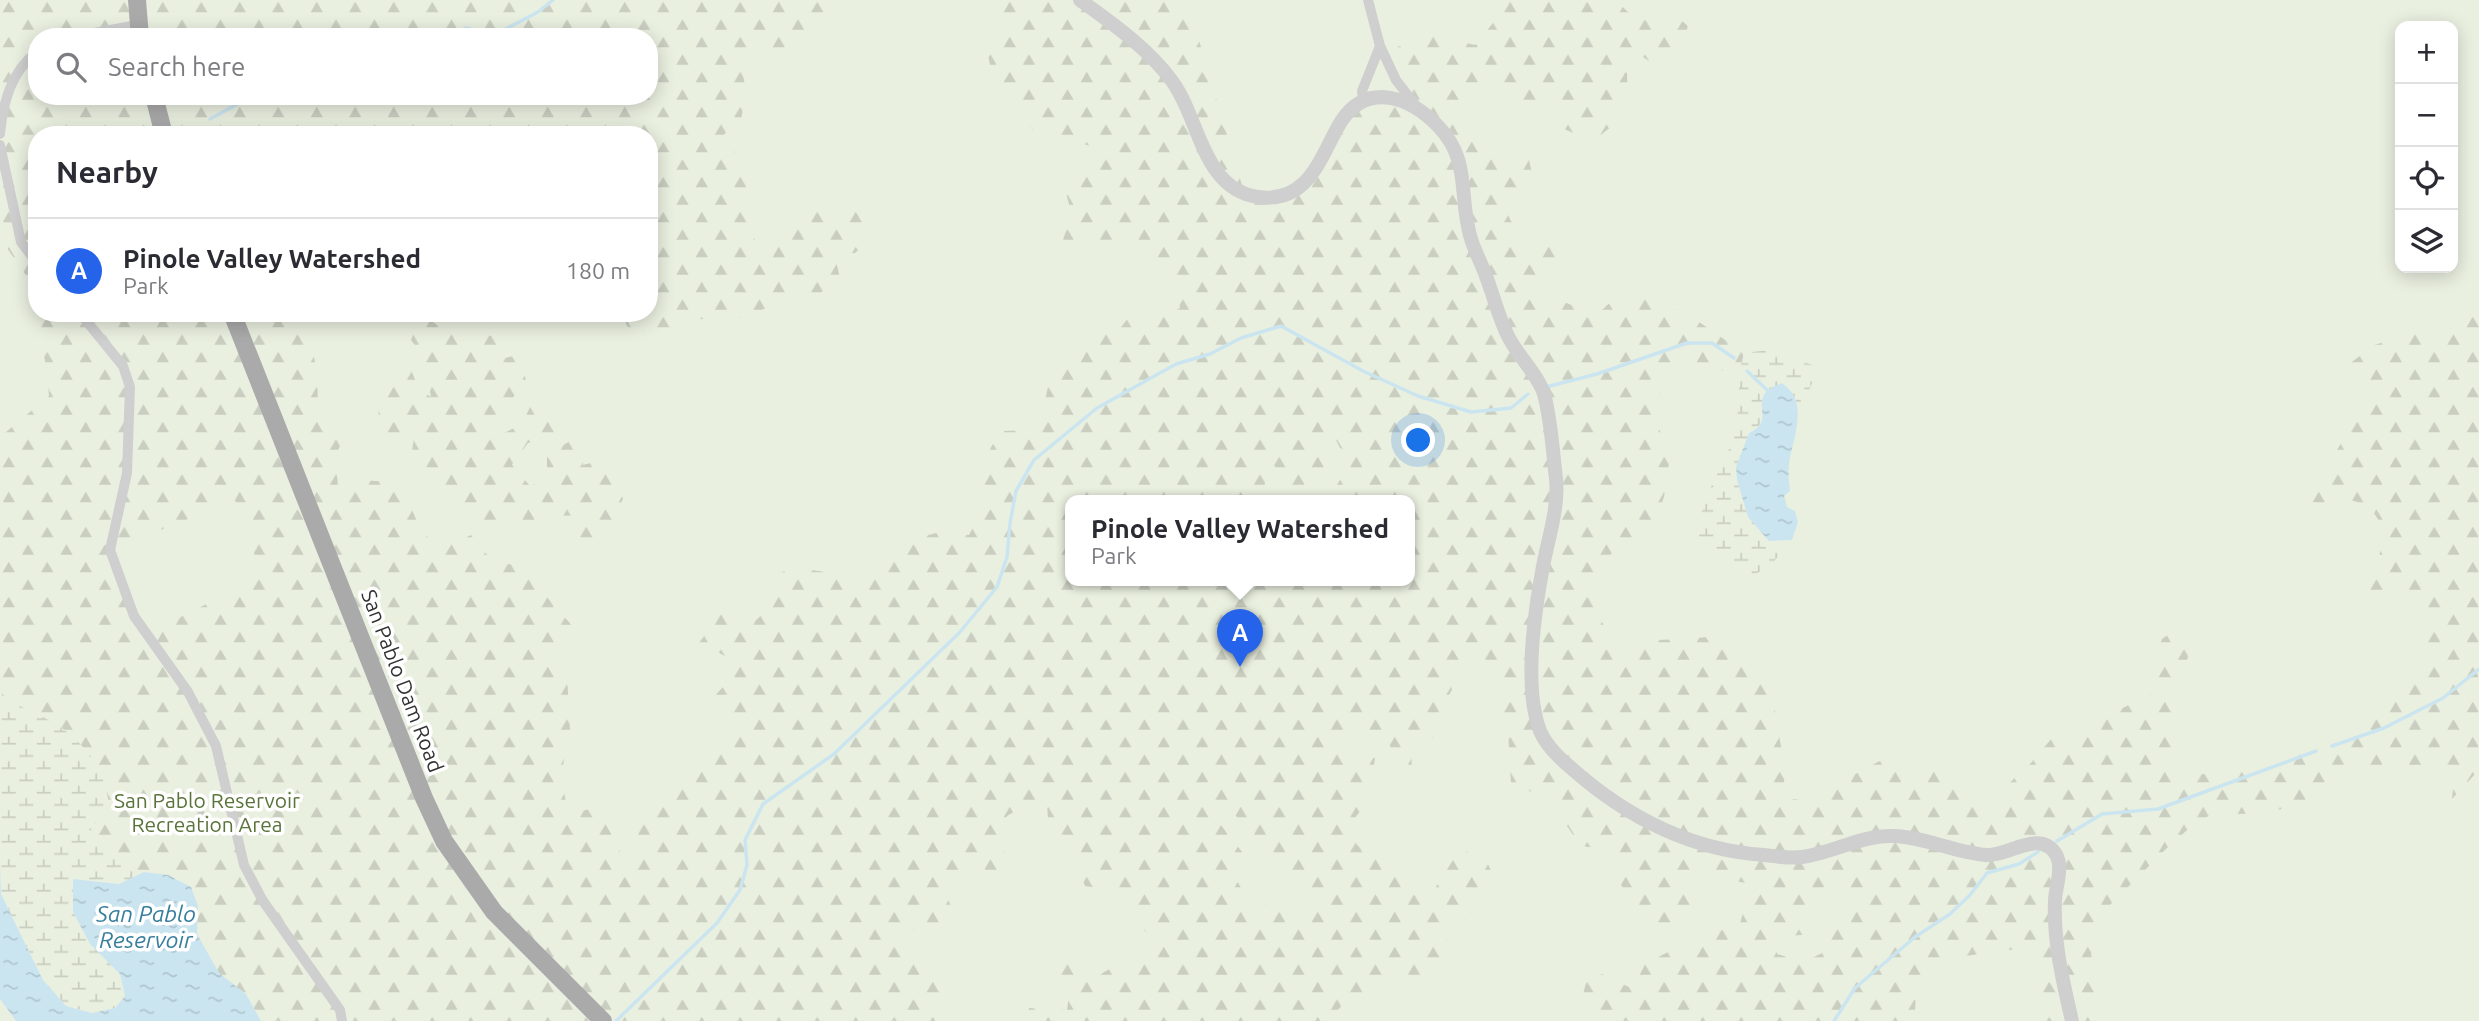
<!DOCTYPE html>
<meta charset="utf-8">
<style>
body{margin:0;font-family:Ubuntu,sans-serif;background:#f7f7f7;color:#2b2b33}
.controls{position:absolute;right:21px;top:21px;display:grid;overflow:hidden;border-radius:14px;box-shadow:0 4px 18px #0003}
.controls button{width:63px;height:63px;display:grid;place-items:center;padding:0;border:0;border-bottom:2px solid #e1e1e2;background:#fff;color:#2b2b33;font:35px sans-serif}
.you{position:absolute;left:1419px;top:441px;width:24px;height:24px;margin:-18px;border:5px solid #fff;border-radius:50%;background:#1a73e8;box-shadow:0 0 0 10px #1a73e833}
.badge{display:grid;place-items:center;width:46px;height:46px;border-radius:50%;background:#2563eb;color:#fff;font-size:23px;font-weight:700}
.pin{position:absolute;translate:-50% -58px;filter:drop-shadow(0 2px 4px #0008)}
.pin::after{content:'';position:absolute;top:37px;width:24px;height:21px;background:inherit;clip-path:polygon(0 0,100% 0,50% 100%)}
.popup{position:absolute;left:1065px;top:495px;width:350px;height:91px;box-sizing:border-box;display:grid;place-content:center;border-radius:14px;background:#fff;filter:drop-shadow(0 2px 5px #0005);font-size:23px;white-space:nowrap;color:#7c7c81}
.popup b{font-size:26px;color:#2b2b33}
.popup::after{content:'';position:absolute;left:50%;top:100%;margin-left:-14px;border:14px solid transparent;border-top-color:#fff}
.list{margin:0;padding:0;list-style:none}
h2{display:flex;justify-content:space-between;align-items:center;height:91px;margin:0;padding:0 28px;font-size:30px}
h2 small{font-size:23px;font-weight:400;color:#7c7c81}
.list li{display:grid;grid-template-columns:46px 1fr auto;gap:21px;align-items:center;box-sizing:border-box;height:105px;padding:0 28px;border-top:2px solid #e1e1e2}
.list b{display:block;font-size:26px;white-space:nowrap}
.list p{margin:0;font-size:23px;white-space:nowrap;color:#7c7c81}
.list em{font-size:23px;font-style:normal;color:#7c7c81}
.icon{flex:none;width:38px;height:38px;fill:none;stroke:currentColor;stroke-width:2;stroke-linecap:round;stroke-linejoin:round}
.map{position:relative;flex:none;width:2479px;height:1021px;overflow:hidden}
.search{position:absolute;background:#fff;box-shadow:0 4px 18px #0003;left:28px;top:28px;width:630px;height:77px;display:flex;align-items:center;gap:18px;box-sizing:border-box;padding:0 24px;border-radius:28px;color:#7c7c81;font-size:26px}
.panel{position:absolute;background:#fff;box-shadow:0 4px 18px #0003;left:28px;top:126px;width:630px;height:196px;border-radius:28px}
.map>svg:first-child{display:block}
</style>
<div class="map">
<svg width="2479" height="1021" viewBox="0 0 2479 1021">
<defs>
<pattern id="forest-firs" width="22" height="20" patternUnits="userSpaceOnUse" patternTransform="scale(1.75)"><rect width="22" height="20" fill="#eaf0e0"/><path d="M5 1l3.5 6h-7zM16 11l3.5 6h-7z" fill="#c9cec1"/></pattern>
<pattern id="wetland-marsh" width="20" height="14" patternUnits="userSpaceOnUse" patternTransform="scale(1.75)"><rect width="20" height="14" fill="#eaf0e0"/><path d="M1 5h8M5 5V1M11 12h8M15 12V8" fill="none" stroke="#c9cec1"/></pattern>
<pattern id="water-ripples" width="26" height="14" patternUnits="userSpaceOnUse" patternTransform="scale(1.75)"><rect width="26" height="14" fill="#cbe5f0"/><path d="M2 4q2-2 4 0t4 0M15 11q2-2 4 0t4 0" fill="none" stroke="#afc5ce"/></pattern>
</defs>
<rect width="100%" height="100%" fill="#fff"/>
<path fill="#eaf0e0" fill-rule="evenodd" d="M0 0H2479V1021H0ZM2400 26H2453V268H2400ZM37 37H649V96H37ZM37 135H649V313H37ZM1070 501H1410V581H1070Z"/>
<g fill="url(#forest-firs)" fill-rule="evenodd">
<path d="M0 0H249L262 17 277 0H839L842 14 823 12 797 40 777 52 759 53 742 68 746 92 741 120 720 138C754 166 759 187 749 229L756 242 781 244C805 213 809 210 848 205L867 222 869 239 855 253 835 255 840 279 819 294 782 300 746 318 718 316 681 323 658 335H636L627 326 622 313H649V135H37V313H295L312 347 317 372 318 407 343 438 336 456 338 488 362 480 389 482 409 503 422 533 444 548 471 535C491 563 499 568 533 562L534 582 574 628 552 660 567 675 570 730 561 776 568 813 591 809 623 829 616 877 636 861V833L647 810 697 772 708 753 733 726 725 711 711 700 733 676 727 657 699 643 721 613 756 620 770 608 775 576 791 567 832 573H860L889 560 913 539 940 532 969 535 984 506 985 469 991 447 1003 431 1033 430 1044 406 1049 381 1092 330 1114 336 1133 312 1157 320 1180 308 1173 278 1137 246 1100 241 1062 244 1071 212 1064 185 1097 163 1095 147 1062 139 1048 122 1033 131 1014 96 994 83 987 51 1007 18 997 0H1187L1244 192 1254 196 1300 185 1363 101 1406 102 1397 47 1443 32 1458 41 1475 45 1507 6V0H1616C1639 25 1644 23 1675 15L1688 26 1680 51 1659 68 1643 57 1627 75 1628 98 1616 123 1593 141 1559 127 1575 106 1546 107 1513 101 1492 84H1471L1461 113 1474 136 1496 156H1528L1535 186 1499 197 1523 245 1546 235 1562 250 1555 275 1532 294 1560 300 1582 310H1602L1620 293 1653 297 1689 315 1744 353 1739 378 1717 368 1685 366 1667 380 1656 401 1659 428 1669 464 1664 497 1654 526 1608 556 1595 577 1599 615 1612 644 1637 652 1659 640 1710 637 1742 653 1763 667 1772 695 1785 770 1783 797 1805 801 1889 756 1901 775 1940 770 1962 793 1993 812 2003 789 2031 763 2052 738 2089 724 2154 693 2150 670 2162 639 2181 626 2198 631 2172 699 2175 764 2199 774H2226L2262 768 2296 749 2325 750 2344 732 2362 722 2388 691 2407 686 2420 662 2428 637 2416 611 2398 596 2366 600 2379 558 2384 528 2369 506 2345 498 2325 505 2305 500 2368 401 2344 368 2374 345 2394 339 2414 328 2434 347 2468 309 2479 304 2478 771 2452 799 2455 767C2437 769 2417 773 2402 760L2383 774 2359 770C2348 778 2334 792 2324 797 2303 808 2236 818 2214 813L2194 824 2168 847 2097 918 2091 955 2098 975 2095 1002 2104 1017 2103 1021H2045C2032 1000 2045 992 2042 975 2041 966 2034 955 2031 947L1965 956 1916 991 1915 1012 1924 1021H1606L1580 1007 1587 978 1602 974 1633 989 1645 964 1712 929 1738 931 1751 884 1698 874 1689 912 1666 929 1642 928 1604 849 1581 846C1561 817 1546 793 1511 784L1508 732 1499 706 1494 675 1478 664 1446 668 1452 690 1439 711 1433 738 1411 748 1412 771 1393 768 1390 745 1369 730 1351 729 1338 741 1348 753 1375 758 1368 802 1348 826 1357 845 1389 867 1410 893 1427 901 1460 849 1486 860 1496 881 1472 912 1443 931 1456 958 1441 972 1417 986 1399 965 1376 985 1346 1001 1328 1021H1027L1029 1008 1067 1010 1069 995 1050 968 1071 950 1086 971 1100 975C1119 961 1136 962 1158 959L1155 940 1138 925 1133 900 1117 891 1085 886 1065 835 1049 833 1047 805 1029 803 1007 816 1001 839 1009 869 990 879 976 853 941 887 955 913 937 939 908 928 902 944 907 959 930 964 947 982 933 1003 957 1021H261L246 994 219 973 197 934 198 906 168 875 144 872 117 863 100 849 91 829 69 732 13 703 0 692V437L49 396 47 371 31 290 25 274 0 238ZM37 37H649V96H37ZM1332 432 1340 448 1356 454 1327 501H1410V581H1070V501H1264L1265 482 1274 465 1293 494 1323 470ZM235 500 262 576 147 634 111 550ZM1227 804 1290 887 1309 900 1294 929 1288 907 1270 899 1257 915 1237 881 1246 857 1213 815ZM1841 880 1851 912 1826 927 1824 952 1804 962 1777 954 1776 937 1813 934 1807 894Z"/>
<path d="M429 320 450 332 494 336 505 358 518 355 526 380 497 420 504 433 522 424 532 403 548 402 561 421 551 438 528 443 512 465 530 486 547 479V454L583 434V465L610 458 623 499 607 530 583 556 577 537V516L550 515 532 526 516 518 491 533 457 507 454 489 431 492 410 463 414 438 384 435C374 401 376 394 389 362L411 370 419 389 431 397 424 357 411 340 416 327Z"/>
</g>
<g fill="url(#wetland-marsh)">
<path d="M1769 350 1789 355 1814 366 1813 381 1799 413C1797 401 1793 390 1782 383L1762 399C1763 414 1765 426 1749 433 1733 479 1734 505 1769 541L1792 540 1770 566 1748 578 1728 567 1699 541C1696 502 1722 471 1734 437 1741 409 1736 380 1744 353Z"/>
<path d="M0 692C13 704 27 709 43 717 79 736 105 764 109 806L91 829C104 858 115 862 144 872L119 884 73 879 90 944 121 974 125 997 115 1008 92 1013 66 1006 43 980 1 894Z"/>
</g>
<g fill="url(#water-ripples)">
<path d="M1782 383C1810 402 1793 437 1789 464 1788 473 1789 482 1790 491L1784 496 1787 507 1795 511 1798 522 1792 540 1769 541 1748 517 1737 480 1736 467 1749 433C1774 422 1754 406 1766 392 1770 388 1777 385 1782 383Z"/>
<polygon points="0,860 1,894 43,980 66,1006 92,1013 115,1008 125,996 120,974 90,944 73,912 73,879 119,884 144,872 168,875 191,887 198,906 197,934 219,973 246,994 261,1021 16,1021 0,999"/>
</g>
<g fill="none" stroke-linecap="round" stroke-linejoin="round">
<g stroke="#cbe5f0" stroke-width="3.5">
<polyline points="457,37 466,28 494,35 538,12 553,0"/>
<polyline points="210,119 252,96"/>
<polyline points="1747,371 1767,390"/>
<polyline points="1546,387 1597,374 1687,343 1712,343 1734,358"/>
<polyline points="2332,746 2384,728 2443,698 2479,669"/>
<polyline points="2057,841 2102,814 2158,809 2316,751"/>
<polyline points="616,1021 717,923 740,890 747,865 745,840 763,804 834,754 960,632 997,587 1007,557 1010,523 1016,491 1034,460 1097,408 1176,364 1210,354 1241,338 1281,326 1363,371 1418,396 1471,412 1511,408 1528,394"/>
<polyline points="1834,1021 1855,988 1915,937 1950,914 1970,895 1987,873 2019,864 2038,852"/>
</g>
<g stroke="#cfcfcf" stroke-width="10">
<polyline points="73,37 137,25"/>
<polyline points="1380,46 1396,80 1416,106"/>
<polyline points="1363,101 1362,91 1380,46 1368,0"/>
<path d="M0 134C3 103 11 71 37 52"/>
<polyline points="0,145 21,242 37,263"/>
<polyline points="80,313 123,366 130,387 127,473 110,550 134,616 188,692 216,746 244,865 263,901 340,1010 342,1021"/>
</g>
<path stroke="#cfcfcf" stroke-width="14" d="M1080 0C1112 23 1149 49 1172 81 1200 119 1202 189 1258 197 1311 204 1321 153 1342 120 1369 81 1411 98 1438 126 1473 162 1457 199 1472 242 1476 253 1482 265 1486 276 1494 297 1499 319 1509 338 1519 357 1538 375 1544 394 1551 419 1553 453 1556 479 1559 510 1547 541 1542 572 1534 616 1524 689 1540 731 1546 745 1558 757 1570 767 1625 816 1690 850 1764 855 1776 856 1789 859 1802 857 1833 853 1861 835 1893 836 1925 837 1954 852 1986 855 2007 857 2039 829 2055 853 2064 866 2056 885 2055 900 2053 940 2063 982 2072 1021"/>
<g stroke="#aaa" stroke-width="18">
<polyline points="137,0 140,37"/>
<polyline points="154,96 164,135"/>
<polyline points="232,313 424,798 444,841 494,912 603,1021"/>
</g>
</g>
<g text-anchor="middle" stroke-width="7" stroke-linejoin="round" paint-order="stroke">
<g font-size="21" fill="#323232" stroke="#fff">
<text transform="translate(402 681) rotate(69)" y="7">San Pablo Dam Road</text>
</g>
<g font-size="21" fill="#59733a" stroke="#fff">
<text x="207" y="808">San Pablo Reservoir<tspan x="207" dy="24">Recreation Area</tspan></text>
</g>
<g font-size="23" font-style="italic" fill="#377e9d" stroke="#fff">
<text x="146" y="922">San Pablo<tspan x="146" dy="26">Reservoir</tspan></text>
</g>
</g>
</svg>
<div class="controls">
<button>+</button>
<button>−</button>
<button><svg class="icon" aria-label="locate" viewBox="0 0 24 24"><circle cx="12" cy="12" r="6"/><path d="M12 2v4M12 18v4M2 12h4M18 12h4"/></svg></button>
<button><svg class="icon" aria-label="layers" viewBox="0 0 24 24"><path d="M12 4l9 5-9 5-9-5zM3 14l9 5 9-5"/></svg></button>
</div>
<div class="you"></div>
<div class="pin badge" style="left:1240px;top:667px">A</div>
<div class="popup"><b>Pinole Valley Watershed</b>Park</div>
<div class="search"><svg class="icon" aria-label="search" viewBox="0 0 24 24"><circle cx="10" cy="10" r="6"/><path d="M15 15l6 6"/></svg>Search here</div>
<section class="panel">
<h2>Nearby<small></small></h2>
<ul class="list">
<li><span class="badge">A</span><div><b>Pinole Valley Watershed</b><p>Park</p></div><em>180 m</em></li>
</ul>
</section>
</div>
